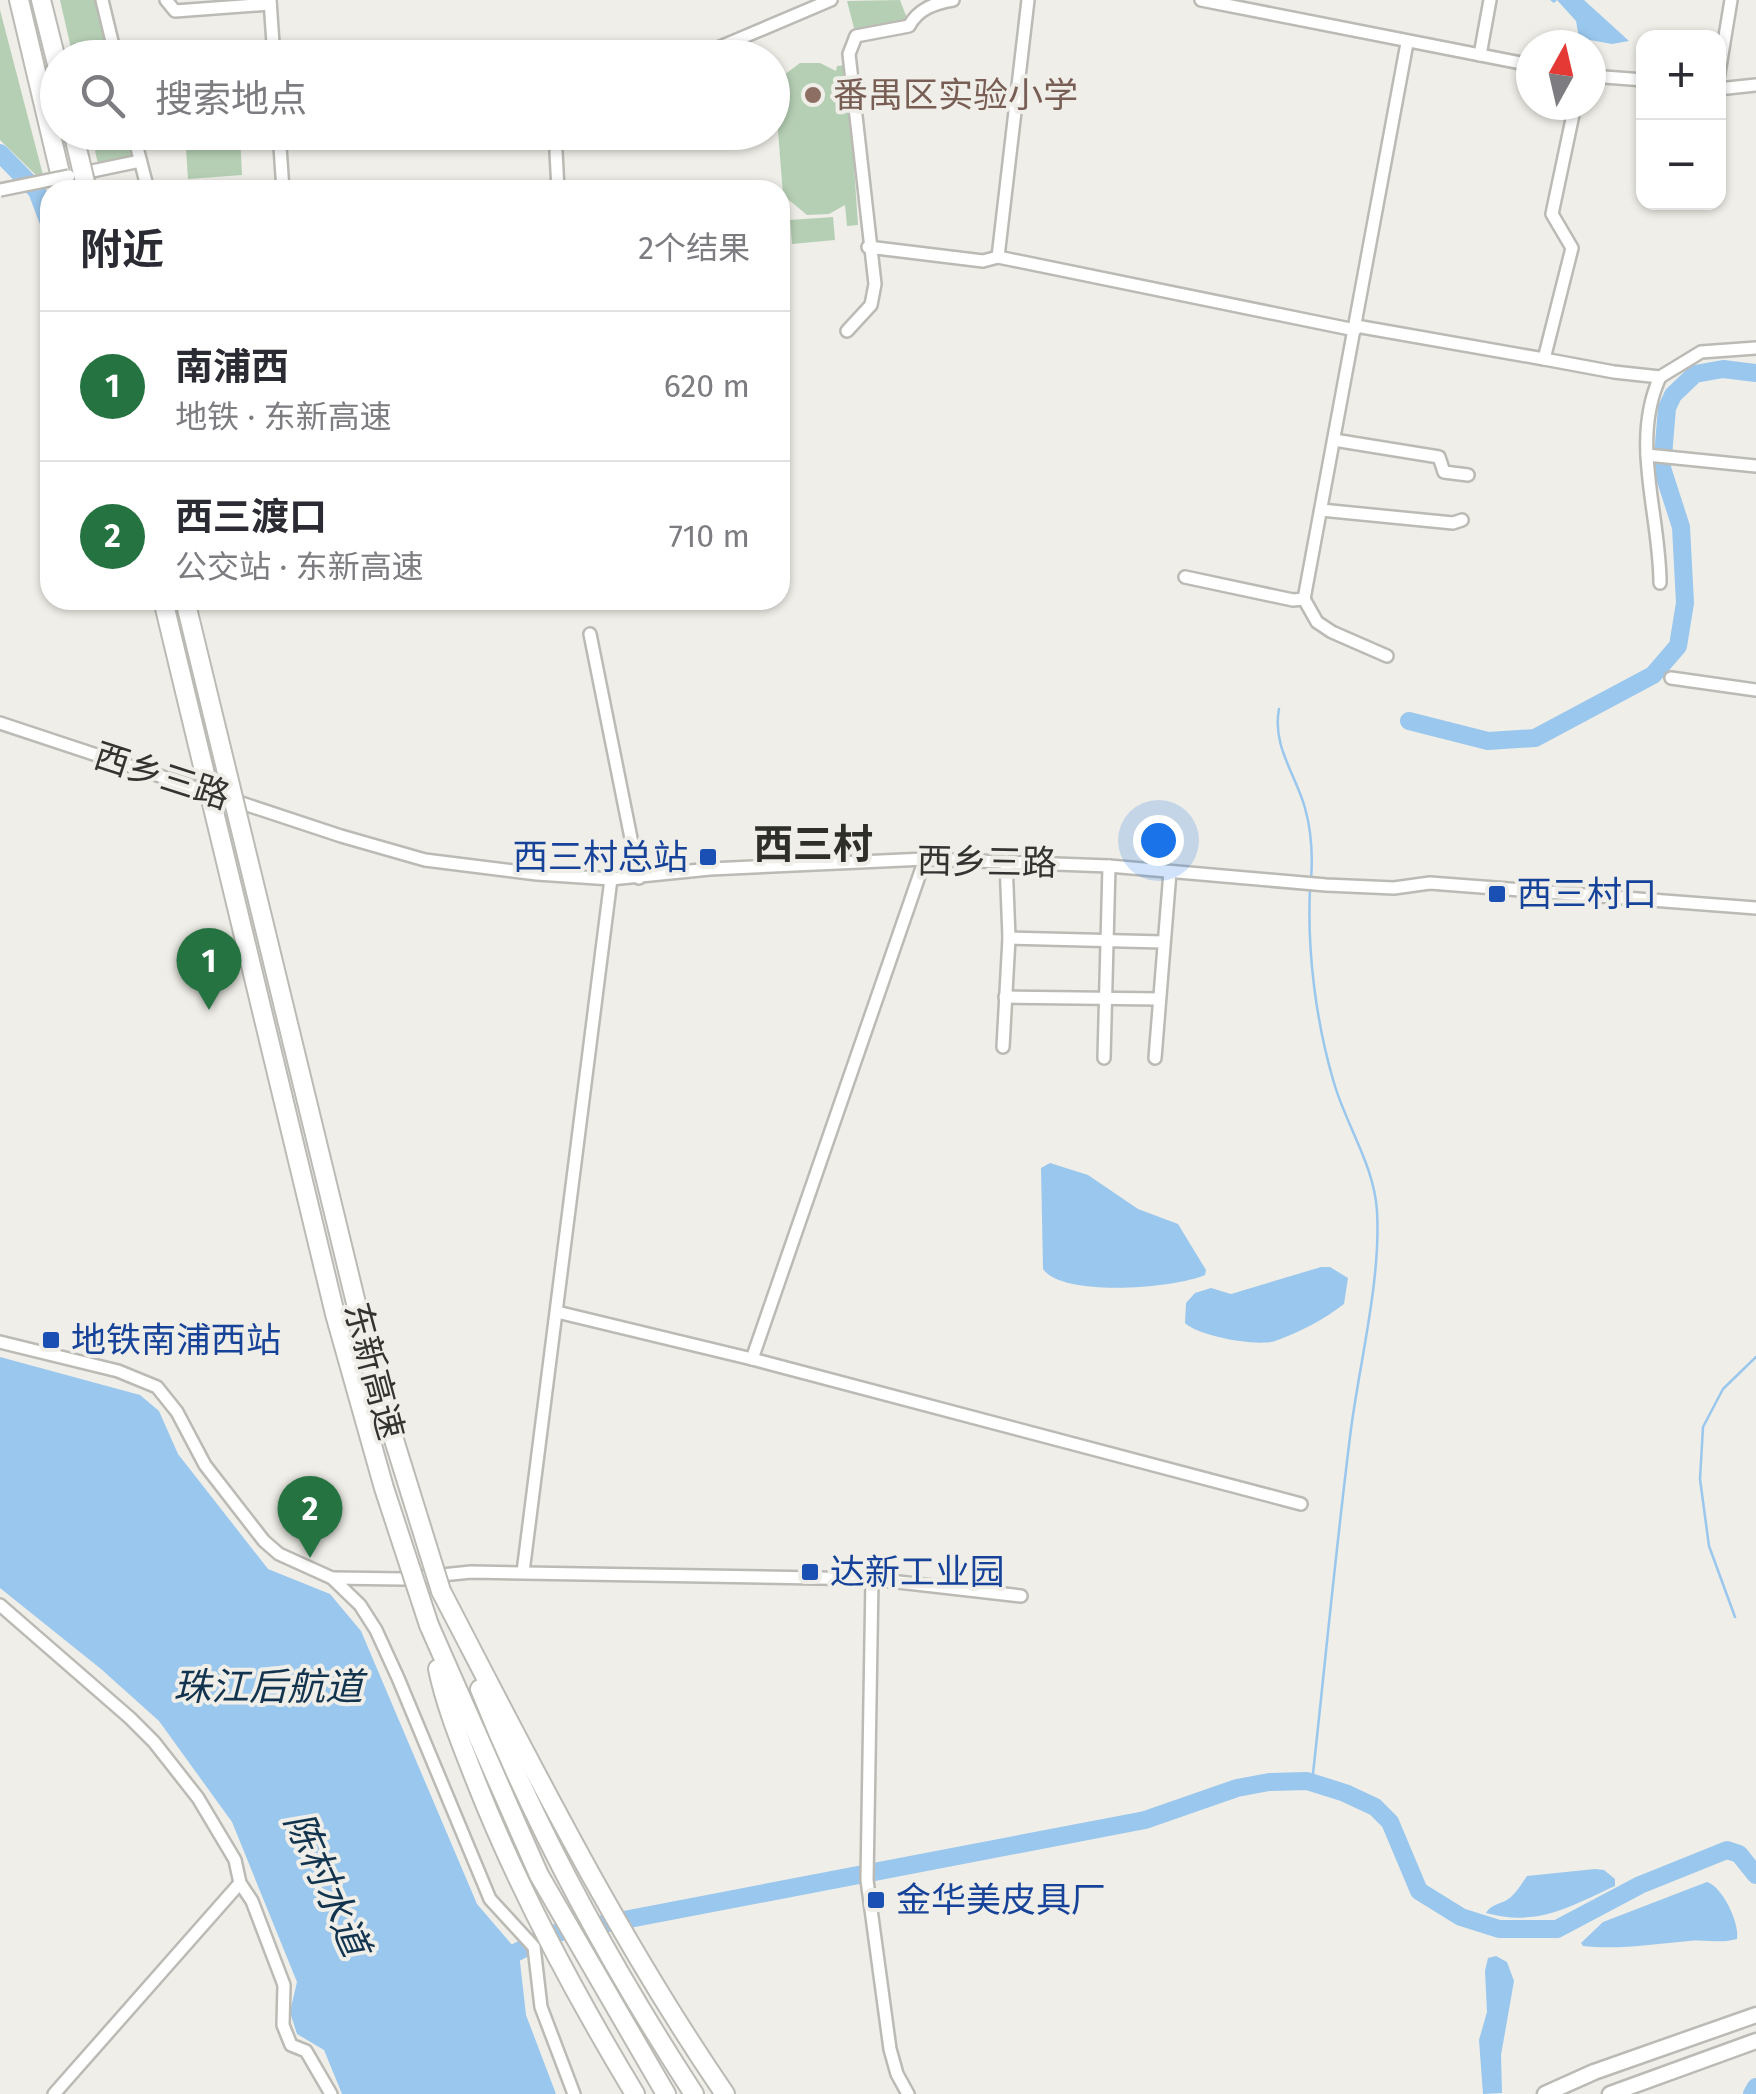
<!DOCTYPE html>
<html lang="zh">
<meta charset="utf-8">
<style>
body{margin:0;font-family:"Fira Sans","Noto Sans SC",sans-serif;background:#f7f7f7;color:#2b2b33}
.controls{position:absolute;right:30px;top:30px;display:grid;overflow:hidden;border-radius:20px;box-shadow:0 2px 8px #0004}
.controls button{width:90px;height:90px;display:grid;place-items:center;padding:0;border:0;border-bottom:2px solid #e1e1e2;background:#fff;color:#2b2b33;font:50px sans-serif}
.compass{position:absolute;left:1516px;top:30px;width:90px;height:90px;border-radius:50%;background:#fff;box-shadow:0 2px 8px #0004;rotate:8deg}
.you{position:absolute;left:1158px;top:840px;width:35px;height:35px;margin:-25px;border:8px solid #fff;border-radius:50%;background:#1a73e8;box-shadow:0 0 0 15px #1a73e833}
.badge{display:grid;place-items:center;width:65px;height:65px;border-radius:50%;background:#267342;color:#fff;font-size:32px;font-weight:700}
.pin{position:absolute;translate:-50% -82px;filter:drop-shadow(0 2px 5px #0008)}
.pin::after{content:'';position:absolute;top:52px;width:35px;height:30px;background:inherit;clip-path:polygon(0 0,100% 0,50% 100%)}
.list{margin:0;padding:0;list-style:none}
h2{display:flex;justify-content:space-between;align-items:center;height:130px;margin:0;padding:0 40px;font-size:42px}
h2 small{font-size:32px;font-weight:400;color:#7c7c81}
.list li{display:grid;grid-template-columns:65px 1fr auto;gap:30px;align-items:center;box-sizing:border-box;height:150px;padding:0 40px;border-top:2px solid #e1e1e2}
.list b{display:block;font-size:38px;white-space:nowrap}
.list p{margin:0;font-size:32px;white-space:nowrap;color:#7c7c81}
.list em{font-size:32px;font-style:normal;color:#7c7c81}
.icon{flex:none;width:55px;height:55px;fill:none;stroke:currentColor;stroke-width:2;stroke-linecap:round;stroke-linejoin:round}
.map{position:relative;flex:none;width:1756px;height:2094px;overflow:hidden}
.search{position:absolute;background:#fff;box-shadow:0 2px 8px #0004;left:40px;top:40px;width:750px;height:110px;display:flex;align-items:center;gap:25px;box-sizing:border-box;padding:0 35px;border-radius:55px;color:#7c7c81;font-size:38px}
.panel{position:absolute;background:#fff;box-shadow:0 2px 8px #0004;left:40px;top:180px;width:750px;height:430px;border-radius:30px}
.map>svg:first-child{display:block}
</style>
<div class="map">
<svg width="1756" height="2094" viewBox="0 0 1756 2094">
<rect width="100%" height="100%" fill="#efeee8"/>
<g fill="#b5cfb4">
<polygon points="60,0 97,0 110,57 73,57"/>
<polygon points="900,0 908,21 855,32 847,1"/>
<polygon points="0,10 43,175 38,177 0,140"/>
<polygon points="800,63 820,63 836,71 837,66 847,65 858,225 847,226 845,205 829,214 807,215 783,195 775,92 784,75"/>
<polygon points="91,133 129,133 135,158 98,164"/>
<polygon points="240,133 242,175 188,179 185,134"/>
<polygon points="833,217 835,240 792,244 790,220"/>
</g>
<g fill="#9ac7ed">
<polygon points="1550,0 1584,0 1629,41 1612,44 1579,38 1576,21 1557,0 1554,3"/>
<path d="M1050 1163 1088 1175 1138 1209 1178 1224 1206 1270 1205 1275C1176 1288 1063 1298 1043 1269L1041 1168Z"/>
<path d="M1321 1267H1330L1348 1278 1344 1304C1325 1319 1298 1333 1275 1341 1257 1347 1198 1336 1185 1323L1186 1303 1195 1293 1211 1288 1231 1294Z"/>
<polygon points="0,1357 140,1395 159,1411 178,1454 268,1569 330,1594 361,1631 477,1904 519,1953 526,2015 556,2094 342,2094 324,2050 297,2034 290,2012 297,1982 232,1822 159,1721 101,1669 0,1588"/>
<path d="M1595 1869 1604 1870 1615 1879V1886C1569 1907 1537 1927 1486 1913 1493 1902 1503 1905 1512 1896 1518 1890 1522 1883 1527 1876Z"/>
<path d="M1707 1882C1723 1887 1740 1924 1737 1939 1720 1944 1706 1939 1689 1941 1654 1944 1617 1950 1583 1946L1581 1943 1603 1922Z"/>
<polygon points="1496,1956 1507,1962 1514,1981 1501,2055 1502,2093 1483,2094 1479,2040 1487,2012 1485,1971 1488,1958"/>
</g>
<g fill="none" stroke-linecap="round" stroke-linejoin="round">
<g stroke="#9ac7ed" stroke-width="2.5">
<polyline points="48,220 50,224"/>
<path d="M1279 709C1272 746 1295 773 1305 808 1312 833 1313 854 1311 880"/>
<path d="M1310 888C1307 952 1316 1022 1334 1083 1347 1127 1374 1165 1377 1211 1381 1279 1360 1361 1351 1429 1336 1547 1325 1665 1312 1783"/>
<polyline points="1735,1617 1709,1546 1700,1479 1703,1427 1723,1389 1756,1357"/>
</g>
<g stroke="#9ac7ed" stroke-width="18">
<polyline points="0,153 37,191 48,220"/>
<polyline points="1409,721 1488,741 1535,738 1653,675 1678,646 1685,603 1681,527 1662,468 1667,408 1673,395 1695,374 1723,369 1756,373"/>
<polyline points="500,1961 551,1934 1145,1820 1237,1788 1269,1782 1307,1781 1345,1793 1375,1807 1390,1822 1419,1891 1461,1917 1499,1929 1557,1929 1640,1885 1727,1850 1739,1854 1756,1875"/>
<polyline points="1752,2094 1756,2087"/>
</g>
<g stroke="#bbbab4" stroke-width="16">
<g id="minor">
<polyline points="102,0 116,58"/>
<polyline points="166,0 175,11 270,4"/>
<polyline points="270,0 274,58"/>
<polyline points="1201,0 1531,65"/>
<polyline points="1480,55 1490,0"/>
<polyline points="694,58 831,0"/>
<polyline points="1591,76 1644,80"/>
<polyline points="1718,79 1731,0"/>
<polyline points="1718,89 1756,85"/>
<polyline points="133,132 148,190"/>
<polyline points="279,132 283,190"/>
<polyline points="555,132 558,190"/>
<polyline points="78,174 140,161"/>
<polyline points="868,247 983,261 998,257 1355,330"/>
<polyline points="998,257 1028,0"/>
<polyline points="1356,326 1544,359 1572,248 1552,214 1575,105"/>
<path d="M847 331 871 305 875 284 849 54 856 36 909 26C918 9 935 3 953 0"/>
<polyline points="1544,359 1614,372 1660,377 1701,352 1756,348"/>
<polyline points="1334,440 1439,457 1444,472 1468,475"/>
<polyline points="1647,455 1756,466"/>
<polyline points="1321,510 1453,523 1462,520"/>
<polyline points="1185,577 1293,600 1304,599 1407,43"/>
<path d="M1660 583C1660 514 1630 442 1660 377"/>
<polyline points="1304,599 1317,622 1332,632 1387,656"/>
<polyline points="590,634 639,878"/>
<polyline points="1671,678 1756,690"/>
<polyline points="0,723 341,836 425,860 537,874 611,879 710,869 925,859 1109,866 1326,885 1394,888 1430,883 1756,908"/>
<polyline points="1009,938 1163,942"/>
<polyline points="1005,997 1159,999"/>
<polyline points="1003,1047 1009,938 1006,861"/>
<polyline points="1104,1058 1109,866"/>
<polyline points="1155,1058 1170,872"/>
<polyline points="557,1312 752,1359 1301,1504"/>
<polyline points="0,1342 118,1371 157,1387 177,1412 205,1465 264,1541 279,1554 332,1578 360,1605 376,1630 398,1678 490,1899 534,1947 541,2007 574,2094"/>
<polyline points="752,1359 925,859"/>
<polyline points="523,1572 611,879"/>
<polyline points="332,1578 403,1579 471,1572 872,1579 1021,1596"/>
<polyline points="872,1579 867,1880 890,2049 897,2074 908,2094"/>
<polyline points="0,1605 130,1718 154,1742 198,1798 235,1860 240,1883 252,1901 284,1985 283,2025 291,2045 306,2051 331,2094"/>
<polyline points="54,2094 240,1883"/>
</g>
</g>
<g stroke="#bbbab4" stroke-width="19">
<g id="major">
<polyline points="1545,2094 1594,2072 1756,2015"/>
<polyline points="1610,2094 1756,2041"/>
</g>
</g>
<g stroke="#bbbab4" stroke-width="22">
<g id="highway">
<polyline points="19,0 64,190"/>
<polyline points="41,0 58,68"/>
<path d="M441 1591C530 1762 616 1935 725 2094"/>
<polyline points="429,1625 539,1875 666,2094"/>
<path d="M438 1669C446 1707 461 1743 475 1779 518 1889 574 1993 635 2094"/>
<path d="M480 1689C537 1831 610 1965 694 2094"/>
</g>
</g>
<use href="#minor" stroke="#fff" stroke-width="11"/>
<use href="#major" stroke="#fff" stroke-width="14"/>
<use href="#highway" stroke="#fff" stroke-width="18"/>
<g stroke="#bbbab4" stroke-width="16" stroke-linecap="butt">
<polyline id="minor-bridge" points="0,190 69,176"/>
</g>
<g stroke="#bbbab4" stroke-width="22" stroke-linecap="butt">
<g id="highway-bridge">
<polyline points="73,132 87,190"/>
<polyline points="163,600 335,1314 384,1488 429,1625"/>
<polyline points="185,600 372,1369 441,1591"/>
</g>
</g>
<use href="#minor-bridge" stroke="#fff" stroke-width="11"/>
<use href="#highway-bridge" stroke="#fff" stroke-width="18"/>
</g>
<circle fill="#8d6e63" stroke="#efeee8" stroke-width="4" cx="813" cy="95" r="10"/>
<g fill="#1a4fb4" stroke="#efeee8" stroke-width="4">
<rect x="698" y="847" width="20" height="20" rx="5"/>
<rect x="1487" y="884" width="20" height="20" rx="5"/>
<rect x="41" y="1330" width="20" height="20" rx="5"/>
<rect x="800" y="1562" width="20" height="20" rx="5"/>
<rect x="866" y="1890" width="20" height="20" rx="5"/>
</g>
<g text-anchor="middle" stroke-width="8" stroke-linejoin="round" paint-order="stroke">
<g font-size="35" fill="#785e54" stroke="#efeee8" text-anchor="start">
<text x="833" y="107">番禺区实验小学</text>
</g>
<g font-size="35" fill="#333331" stroke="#efeee8">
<text transform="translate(162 776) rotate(18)" y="12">西乡三路</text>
<text transform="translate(987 862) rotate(1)" y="12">西乡三路</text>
<text transform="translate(374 1371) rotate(75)" y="12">东新高速</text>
</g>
<g font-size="35" fill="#164399" stroke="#efeee8" text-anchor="start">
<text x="688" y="869" text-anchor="end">西三村总站</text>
<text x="1517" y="906">西三村口</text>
<text x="71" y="1352">地铁南浦西站</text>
<text x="830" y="1584">达新工业园</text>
<text x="896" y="1912">金华美皮具厂</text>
</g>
<g font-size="38" font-style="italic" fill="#12344e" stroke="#efeee8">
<text x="268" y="1700">珠江后航道</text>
<text transform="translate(327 1884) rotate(66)" y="13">陈村水道</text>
</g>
<g font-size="40" font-weight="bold" fill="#2f2f2a" stroke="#efeee8">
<text x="813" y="858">西三村</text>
</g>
</g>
</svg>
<div class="controls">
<button>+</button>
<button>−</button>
</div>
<svg class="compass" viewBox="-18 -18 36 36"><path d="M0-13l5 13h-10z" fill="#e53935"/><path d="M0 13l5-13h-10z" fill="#7c7c81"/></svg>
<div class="you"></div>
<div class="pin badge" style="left:209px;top:1010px">1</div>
<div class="pin badge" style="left:310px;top:1558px">2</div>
<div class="search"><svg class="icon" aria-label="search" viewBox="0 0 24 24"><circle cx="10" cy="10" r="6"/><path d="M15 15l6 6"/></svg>搜索地点</div>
<section class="panel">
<h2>附近<small>2个结果</small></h2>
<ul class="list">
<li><span class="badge">1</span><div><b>南浦西</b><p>地铁 · 东新高速</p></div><em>620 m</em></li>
<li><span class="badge">2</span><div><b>西三渡口</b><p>公交站 · 东新高速</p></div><em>710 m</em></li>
</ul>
</section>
</div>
